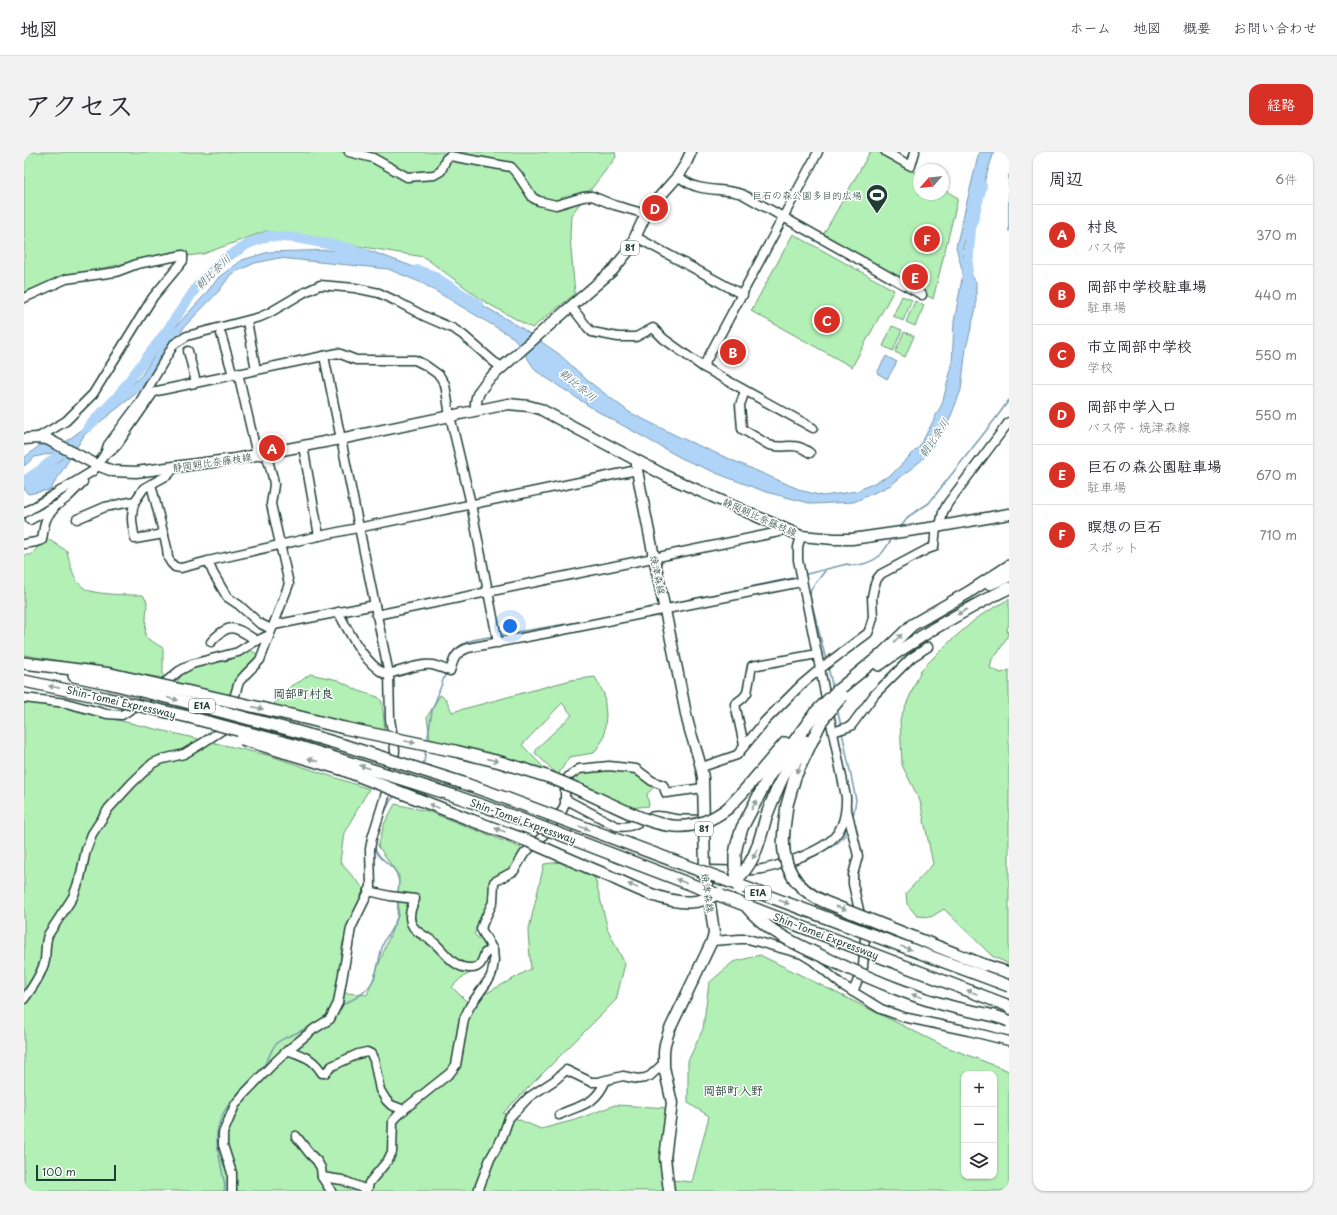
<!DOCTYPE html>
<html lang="ja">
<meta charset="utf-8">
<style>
body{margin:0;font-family:"Playpen Sans","Klee One",sans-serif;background:#f2f2f3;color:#2b2b33}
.controls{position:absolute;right:12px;bottom:12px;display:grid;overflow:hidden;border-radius:8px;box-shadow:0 1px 3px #0004}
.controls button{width:36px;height:36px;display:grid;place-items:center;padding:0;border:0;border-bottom:1px solid #e1e1e2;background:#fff;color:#2b2b33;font:20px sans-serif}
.compass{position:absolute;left:889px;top:12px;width:36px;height:36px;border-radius:50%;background:#fff;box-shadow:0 1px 3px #0004;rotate:242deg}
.scale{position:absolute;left:12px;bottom:10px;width:80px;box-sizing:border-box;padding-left:4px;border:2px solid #1f3d34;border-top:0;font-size:11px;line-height:14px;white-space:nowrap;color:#1f3d34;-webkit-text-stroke:3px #fff;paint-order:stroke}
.you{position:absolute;left:486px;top:474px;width:14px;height:14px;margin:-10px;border:3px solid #fff;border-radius:50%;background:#1a73e8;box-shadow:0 0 0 6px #1a73e833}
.badge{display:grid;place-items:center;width:26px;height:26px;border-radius:50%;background:#d93025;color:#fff;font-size:13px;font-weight:700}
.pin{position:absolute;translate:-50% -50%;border:2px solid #fff;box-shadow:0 1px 4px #0006}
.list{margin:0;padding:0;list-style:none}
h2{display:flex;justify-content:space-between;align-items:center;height:52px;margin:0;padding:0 16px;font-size:17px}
h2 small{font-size:13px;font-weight:400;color:#7c7c81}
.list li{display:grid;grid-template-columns:26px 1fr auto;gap:12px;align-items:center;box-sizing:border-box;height:60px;padding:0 16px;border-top:1px solid #e1e1e2}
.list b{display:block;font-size:15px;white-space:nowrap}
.list p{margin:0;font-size:13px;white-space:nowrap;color:#7c7c81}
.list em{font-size:13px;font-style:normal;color:#7c7c81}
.icon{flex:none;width:22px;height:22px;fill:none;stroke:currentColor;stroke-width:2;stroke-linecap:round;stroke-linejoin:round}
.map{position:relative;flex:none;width:985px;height:1039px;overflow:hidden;border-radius:12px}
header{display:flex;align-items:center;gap:24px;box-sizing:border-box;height:56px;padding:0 20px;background:#fff;border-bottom:1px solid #e1e1e2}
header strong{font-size:19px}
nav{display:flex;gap:22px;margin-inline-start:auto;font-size:14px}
.intro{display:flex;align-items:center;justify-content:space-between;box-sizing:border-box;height:96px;padding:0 24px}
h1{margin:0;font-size:28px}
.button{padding:10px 18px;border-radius:12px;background:#d93025;color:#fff;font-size:14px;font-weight:700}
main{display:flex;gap:24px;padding:0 24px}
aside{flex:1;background:#fff;border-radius:12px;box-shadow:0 1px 3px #0004}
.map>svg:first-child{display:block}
</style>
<header>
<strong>地図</strong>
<nav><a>ホーム</a><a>地図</a><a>概要</a><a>お問い合わせ</a></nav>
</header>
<div class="intro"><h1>アクセス</h1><a class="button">経路</a></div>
<main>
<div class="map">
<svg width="985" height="1039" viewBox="0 0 985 1039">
<rect width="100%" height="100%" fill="#fff"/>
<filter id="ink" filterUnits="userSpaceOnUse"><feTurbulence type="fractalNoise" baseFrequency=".025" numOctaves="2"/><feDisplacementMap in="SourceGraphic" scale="8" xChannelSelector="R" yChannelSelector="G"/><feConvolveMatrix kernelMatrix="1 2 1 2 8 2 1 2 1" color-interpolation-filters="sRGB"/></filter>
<g filter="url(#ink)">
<g fill="#b3f0b5" stroke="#699674" fill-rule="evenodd">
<polygon points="0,0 591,0 592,5 547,63 546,85 551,142 508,176 461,150 400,105 242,79 179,102 99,112 35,125 0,142"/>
<polygon points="846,0 854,0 895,23 895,42 919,42 919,37 934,46 909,147 799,83"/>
<polygon points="769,82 870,138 828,215 727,159"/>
<polygon points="878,144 888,148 879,169 869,164"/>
<polygon points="891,149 900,154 891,174 882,170"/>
<polygon points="868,174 878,178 869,199 859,194"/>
<polygon points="880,180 890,184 881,205 871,200"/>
<path d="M22 386 43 399C46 411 49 429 60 436 68 443 106 443 119 443L123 450 121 485 139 496V526L0 503V403H7Z"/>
<polygon points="985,447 985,473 983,476 984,483 974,501 968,507 966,516 977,521 985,518 985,812 968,804 920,757 907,765 893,764 883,752 882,741 909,712 896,649 878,613 876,567 897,518 922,493 954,465"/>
<polygon points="226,498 235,503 232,508 213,525 207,543 152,531 160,520 174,514 206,508"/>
<polygon points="286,522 314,528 335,539 354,545 358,550 361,579 248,554 268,533 277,529"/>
<polygon points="571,525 580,542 582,563 580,586 570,601 545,605 534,623 511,601 514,595 548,563 538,551 498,593 524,620 406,587 403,565 416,543 422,547 428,560 547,528"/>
<path d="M0 548 25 552 247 604 345 637 320 681 316 710 340 737 319 790 312 840 343 843 373 765 375 724 354 694 361 670 371 652 403 659 500 697 489 716 469 728 465 754 450 782 462 793 454 817 437 826 428 835 444 851 507 817 504 781 520 712 536 710 553 713 571 726 584 778 601 812 592 848 479 961 517 977 551 968 591 953 647 956 648 1028 668 1030 685 964 664 951V909L679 877 685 831 709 810 736 803 920 894 985 919V1039H0ZM940 922H970V1024H940Z"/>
<polygon points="588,616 615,619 632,633 623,642 625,654 605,656 544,629 557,619"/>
</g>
<g fill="#afd4f8" stroke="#7598aa">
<polygon points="955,0 970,0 939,95 941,113 952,130 952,156 942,196 937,238 923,274 899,307 867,333 830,350 789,352 742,340 697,323 659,307 571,258 512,219 490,186 398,131 364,117 255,106 231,111 207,122 195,139 161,174 130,220 114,240 61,282 26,338 4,342 0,337 0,334 39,306 32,300 11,305 0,314 0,306 16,293 43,289 73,266 117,224 142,185 178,146 195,125 218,108 245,100 341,97 398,118 496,175 535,202 563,228 605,260 655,285 779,339 799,344 833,339 867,323 896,294 918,252 928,213 930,170 939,121 932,95"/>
<polygon points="862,204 873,210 863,227 853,221"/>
</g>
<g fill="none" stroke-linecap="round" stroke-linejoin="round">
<g stroke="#7598aa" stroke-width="1.5">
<polyline points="985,23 985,79"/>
<polyline points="876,376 885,364 905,351 972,266 985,248"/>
<polyline points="801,419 787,437 786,444 802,508"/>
<path d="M779 423 823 412C829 414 832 414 839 412 857 407 859 400 869 385"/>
<polyline points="644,452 774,425"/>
<polyline points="475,483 579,466 637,454"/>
<path d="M428 503C437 487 452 488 469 484"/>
<polyline points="804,515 809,537"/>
<polyline points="813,556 817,574"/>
<polyline points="818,580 832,648 830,660 828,666"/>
<polyline points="403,590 408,559 422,520"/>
<polyline points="398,613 400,610 402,597"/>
<polyline points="358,665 367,648 372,643"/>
<path d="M350 693C354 710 371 711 374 726 376 730 374 737 374 742"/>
<path d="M796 700C809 695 818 690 824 677"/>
<path d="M317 854C325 849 336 845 343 837 356 824 353 804 361 788 365 780 372 772 374 763 375 758 374 752 374 748"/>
<polyline points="294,870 305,861"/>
<path d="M200 1039C202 1033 200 1030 199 1024 197 1010 192 996 193 982 196 951 223 936 240 913 246 906 247 895 254 890 264 883 277 880 287 874"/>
</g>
<g stroke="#afd4f8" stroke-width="10">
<polyline points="393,118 408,123 454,152"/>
<polyline points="943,129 947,76 958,34"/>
<polyline points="64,275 92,246 144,177 174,133 200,107 224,92 244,84 272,86 320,95 340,101"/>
<polyline points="0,329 15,319 46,293"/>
</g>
<g stroke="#1f3d34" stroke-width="11">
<g id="minor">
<polyline points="325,0 349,6 383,25 410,23 417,19 422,7 426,4 487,15 494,23 509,46 515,49 532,53 559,45 568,44 590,53 622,62"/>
<polyline points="862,0 887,14 891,0"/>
<path d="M654 24C660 29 666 33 674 35 689 39 703 37 718 42L898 143"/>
<polyline points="612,85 719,143"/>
<polyline points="0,146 42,127 92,120 113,112 159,103 159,109 129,145 69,242 42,269 13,286"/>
<polyline points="547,154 564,176 568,180 594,185 612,185 629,176 640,187 679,215 789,276"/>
<polyline points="223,169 232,218"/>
<polyline points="197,182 209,223"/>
<polyline points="164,199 172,230"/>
<polyline points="679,215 794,0"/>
<polyline points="214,221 233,303"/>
<path d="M721 239 716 253 718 277 745 293C761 298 769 288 786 301"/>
<polyline points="279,294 295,384"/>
<polyline points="81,302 87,299 93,293 129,241 133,239 314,201 332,208 391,208 401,213 415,223 421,232 426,264 447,352 474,491"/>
<polyline points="127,332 143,396 144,406 147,411 151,415 157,416 184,409 295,384 613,318"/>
<path d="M111 349C106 363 108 372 111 387L140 382"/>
<polyline points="0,361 69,319 81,302 84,293 114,253 150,192 163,184 236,165 245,161 279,141 296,133 331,136 355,141 374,150 400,164 430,177 439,183 470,210 478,215"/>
<polyline points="53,367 81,355 111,349 120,336 144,323 151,315"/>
<polyline points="6,368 35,352 44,345 59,330"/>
<polyline points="916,374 919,360 924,351 985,270"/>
<path d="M0 392 12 390 18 388C20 377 20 365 29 358"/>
<polyline points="184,409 189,421 203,445 215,453 235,471 247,477"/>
<path d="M314 460C326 481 339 510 361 522 376 521 392 511 408 513 414 514 420 517 426 519 430 506 431 501 444 496L524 481 777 430"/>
<polyline points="352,463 755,380 759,375"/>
<polyline points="250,473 351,453"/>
<path d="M187 490C206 469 211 475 233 489"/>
<polyline points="0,546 42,551 83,562 98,563 116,551 155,519 168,512 214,500 230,490 245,483"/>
<polyline points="809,580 827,574 851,542 887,506 904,495"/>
<polyline points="720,593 711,552 719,546 723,541 728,514 793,502"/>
<polyline points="678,615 713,603 741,569 777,533 796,517 844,481 846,476 849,466 848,445 850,435 853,427 857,422 904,397 910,395 912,375"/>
<path d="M541 647 592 674C612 678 617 664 633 664 639 664 646 666 652 667 660 668 668 667 677 668"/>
<polyline points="823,658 834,704 829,723 829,732 841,784 839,815 829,840"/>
<path d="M681 718C697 718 713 719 730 718 745 717 759 712 774 706 806 693 823 683 822 645L774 408V395L777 384"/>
<path d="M345 739 366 744 391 747C388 755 384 762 387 771 391 781 401 783 408 789 420 798 429 816 445 816 456 817 458 810 461 801L469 798"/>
<polyline points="688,789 716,787 724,787 778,802 788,808 818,833 857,857 879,865 945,879 985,889"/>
<path d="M0 847C8 836 18 822 21 808 22 800 21 792 24 783L49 745 56 726 62 698 68 682 85 656 108 631 129 611 139 607 160 602 177 592 200 577 215 530 221 523 236 508 265 432 247 352 250 333 249 326 242 301"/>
<path d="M264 898C280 905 288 905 298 921H301L308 914 334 902 343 900 347 902 350 908 356 938 362 948 367 953 380 958"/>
<path d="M535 963C557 952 571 954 582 928"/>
<polyline points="272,984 286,1002 293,1009 297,1016 298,1025 307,1039"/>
<polyline points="298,1025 318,1028 343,1038"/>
<polyline points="208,1039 208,1021 199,993 199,981 211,953 220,942 248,913 264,898 290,877 306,867 314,851 327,776 347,735 346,697 348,686 369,618 371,598 366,567 365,522 300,204"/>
<polyline points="343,1039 345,1031 364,1008 368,1000 369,969 378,959 426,921 432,913 440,867 446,854 466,826 468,821 470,809 469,798 457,777 459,771 469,750 470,730 490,719 500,702 517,686 538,659 541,652 541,638 542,629 545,624 555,617 585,614 612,617 628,629 639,633 642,641 679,636"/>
<polyline points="454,1039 466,1007 478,986 485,966 505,945 531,928 542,918 567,930 574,930 599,924 614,927 621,926 626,924 640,911"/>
</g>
</g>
<g stroke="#1f3d34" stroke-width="13">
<g id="major">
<path d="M452 258C451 244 455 239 464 228L521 177 589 118 605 98 622 62 630 51 654 24 661 13 667 0"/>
<polyline points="0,287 13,286 23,287 73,313 89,319 112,320 211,307 316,287 484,252 505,254 516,257 644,325 777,384 810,387 828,387 912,375 985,362"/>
<path d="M613 310V318C628 399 646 480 662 562 666 584 676 604 679 626L681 718 689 773 690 782 688 789 645 879 641 892 640 900V915L648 951 641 1006 645 1039"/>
</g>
</g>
<g stroke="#1f3d34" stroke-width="14">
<g id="highway">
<polyline points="966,432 985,424"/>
<polyline points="0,511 87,522"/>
<path d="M855 513C872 500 891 489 909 477 934 463 959 448 985 436"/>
<polyline points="50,524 84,531"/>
<polyline points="0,529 81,546"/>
<polyline points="813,539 857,503 888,473 945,440 985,414"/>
<polyline points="276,565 320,576"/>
<polyline points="271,579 319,593"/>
<polyline points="266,592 317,608"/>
<polyline points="431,599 476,610 525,625"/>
<polyline points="260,600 317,617"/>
<polyline points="439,631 484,647"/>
<polyline points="431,644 488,664"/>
<polyline points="704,656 720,639 761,591"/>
<path d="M742 665C752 639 763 611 781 589"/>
<polyline points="447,668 504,689"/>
<polyline points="760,677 763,653 771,625 798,568"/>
<polyline points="711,702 713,692 718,676 745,624 791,561"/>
<polyline points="960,813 985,821"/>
</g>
</g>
<use href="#minor" stroke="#fff" stroke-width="8"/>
<use href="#major" stroke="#fff" stroke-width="10"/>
<use href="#highway" stroke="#fff" stroke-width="11"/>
<g stroke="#1f3d34" stroke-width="14" stroke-linecap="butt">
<g id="highway-bridge">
<polyline points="87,522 276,565"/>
<polyline points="84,531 158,549 271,579"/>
<polyline points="81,546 165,565 266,592"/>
<polyline points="791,561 813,539"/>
<polyline points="798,568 818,544"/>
<polyline points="320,576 431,599"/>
<polyline points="218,587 260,600"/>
<polyline points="319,593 439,631"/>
<polyline points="317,608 431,644"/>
<polyline points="317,617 447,668"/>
<path d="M525 625C545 633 565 642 584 651 627 671 662 689 704 656"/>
<polyline points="484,647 985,834"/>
<polyline points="488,664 985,854"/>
<path d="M760 677C756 711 769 736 801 750L960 813"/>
<path d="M504 689C531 701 558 713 585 724 609 735 640 751 666 750 676 750 686 746 695 741"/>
<polyline points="711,702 711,715 715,737"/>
<path d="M709 731C730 713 735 692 742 665"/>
<path d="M723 755C746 783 783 797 815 812 852 829 889 845 929 855 948 860 967 861 985 869"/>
</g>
</g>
<use href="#highway-bridge" stroke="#fff" stroke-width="11"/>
</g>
<defs><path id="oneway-solid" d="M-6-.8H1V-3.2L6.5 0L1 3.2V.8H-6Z"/></defs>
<g fill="#8f9e9a">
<use href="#oneway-solid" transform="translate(938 460) rotate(150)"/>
<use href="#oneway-solid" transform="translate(874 486) rotate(-45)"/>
<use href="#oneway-solid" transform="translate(30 535) rotate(-169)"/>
<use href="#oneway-solid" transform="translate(149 547) rotate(13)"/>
<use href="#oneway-solid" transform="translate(234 556) rotate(13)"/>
<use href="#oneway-solid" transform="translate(386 590) rotate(12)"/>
<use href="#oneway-solid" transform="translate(289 608) rotate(-163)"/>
<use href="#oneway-solid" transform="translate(469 608) rotate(13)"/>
<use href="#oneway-solid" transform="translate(341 615) rotate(-162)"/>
<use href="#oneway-solid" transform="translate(775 616) rotate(113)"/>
<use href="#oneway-solid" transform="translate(730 653) rotate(-61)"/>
<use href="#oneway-solid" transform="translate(410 654) rotate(-159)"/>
<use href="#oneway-solid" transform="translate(560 676) rotate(20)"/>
<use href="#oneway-solid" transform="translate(476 678) rotate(-160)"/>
<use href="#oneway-solid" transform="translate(731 702) rotate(116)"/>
<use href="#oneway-solid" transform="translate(657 729) rotate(-159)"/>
<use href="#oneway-solid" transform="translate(609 734) rotate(-158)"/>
<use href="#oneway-solid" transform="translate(760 750) rotate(20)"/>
<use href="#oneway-solid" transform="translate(817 756) rotate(21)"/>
<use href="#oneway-solid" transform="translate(882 796) rotate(20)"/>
<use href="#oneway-solid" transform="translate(948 840) rotate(-159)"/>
<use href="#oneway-solid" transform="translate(893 844) rotate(-163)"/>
</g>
</g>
<defs>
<g id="stadium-pin" transform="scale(1.15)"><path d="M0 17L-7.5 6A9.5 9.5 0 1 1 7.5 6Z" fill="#1f3d34" stroke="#fff"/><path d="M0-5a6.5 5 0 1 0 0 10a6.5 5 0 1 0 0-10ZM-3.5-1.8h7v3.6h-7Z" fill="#fff"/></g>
</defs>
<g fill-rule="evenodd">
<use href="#stadium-pin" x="853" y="43"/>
</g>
<g text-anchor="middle" stroke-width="3" stroke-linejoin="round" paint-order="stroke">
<g fill="#fff" stroke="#627771" stroke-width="1">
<rect x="597" y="89" width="18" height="14" rx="3"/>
<rect x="165" y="547" width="26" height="14" rx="3"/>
<rect x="671" y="670" width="18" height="14" rx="3"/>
<rect x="721" y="734" width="26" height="14" rx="3"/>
</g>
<g font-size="9" font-weight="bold" fill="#1f3d34">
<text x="606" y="99">81</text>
<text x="178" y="557">E1A</text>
<text x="680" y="680">81</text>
<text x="734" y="744">E1A</text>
</g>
<g font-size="10" fill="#1f3d34" stroke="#fff" text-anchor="end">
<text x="838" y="47">巨石の森公園多目的広場</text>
</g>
<g font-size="10" fill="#1f3d34" stroke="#fff">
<text transform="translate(188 310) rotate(-8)" y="4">静岡朝比奈藤枝線</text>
<text transform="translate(736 365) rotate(24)" y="4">静岡朝比奈藤枝線</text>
<text transform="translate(634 423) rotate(78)" y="4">焼津森線</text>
<text transform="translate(97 550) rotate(13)" y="4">Shin-Tomei Expressway</text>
<text transform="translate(499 669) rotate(20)" y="4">Shin-Tomei Expressway</text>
<text transform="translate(684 741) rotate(81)" y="4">焼津森線</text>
<text transform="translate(802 784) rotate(21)" y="4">Shin-Tomei Expressway</text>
</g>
<g font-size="11" font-style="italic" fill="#436365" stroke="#fff">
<text transform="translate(189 120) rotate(-44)" y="4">朝比奈川</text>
<text transform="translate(554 233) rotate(40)" y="4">朝比奈川</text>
<text transform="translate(910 286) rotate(-56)" y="4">朝比奈川</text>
</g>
<g font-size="12" font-weight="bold" fill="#1f3d34" stroke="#fff">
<text x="279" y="546">岡部町村良</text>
<text x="709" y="943">岡部町入野</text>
</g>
</g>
</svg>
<div class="controls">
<button>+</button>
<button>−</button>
<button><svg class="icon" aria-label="layers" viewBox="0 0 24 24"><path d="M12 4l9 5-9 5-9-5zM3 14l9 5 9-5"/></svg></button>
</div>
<svg class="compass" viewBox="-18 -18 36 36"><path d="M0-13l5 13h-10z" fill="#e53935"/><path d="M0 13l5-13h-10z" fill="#7c7c81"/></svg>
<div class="scale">100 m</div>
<div class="you"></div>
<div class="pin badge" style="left:248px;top:296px">A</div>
<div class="pin badge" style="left:709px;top:200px">B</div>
<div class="pin badge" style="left:803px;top:168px">C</div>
<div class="pin badge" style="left:631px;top:56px">D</div>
<div class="pin badge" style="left:891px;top:125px">E</div>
<div class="pin badge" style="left:903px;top:87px">F</div>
</div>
<aside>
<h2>周辺<small>6件</small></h2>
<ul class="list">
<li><span class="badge">A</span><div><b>村良</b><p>バス停</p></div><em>370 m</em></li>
<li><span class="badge">B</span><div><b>岡部中学校駐車場</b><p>駐車場</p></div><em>440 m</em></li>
<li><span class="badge">C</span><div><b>市立岡部中学校</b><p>学校</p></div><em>550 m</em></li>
<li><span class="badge">D</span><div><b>岡部中学入口</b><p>バス停 · 焼津森線</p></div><em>550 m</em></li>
<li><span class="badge">E</span><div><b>巨石の森公園駐車場</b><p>駐車場</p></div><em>670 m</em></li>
<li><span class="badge">F</span><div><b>瞑想の巨石</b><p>スポット</p></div><em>710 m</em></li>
</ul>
</aside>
</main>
